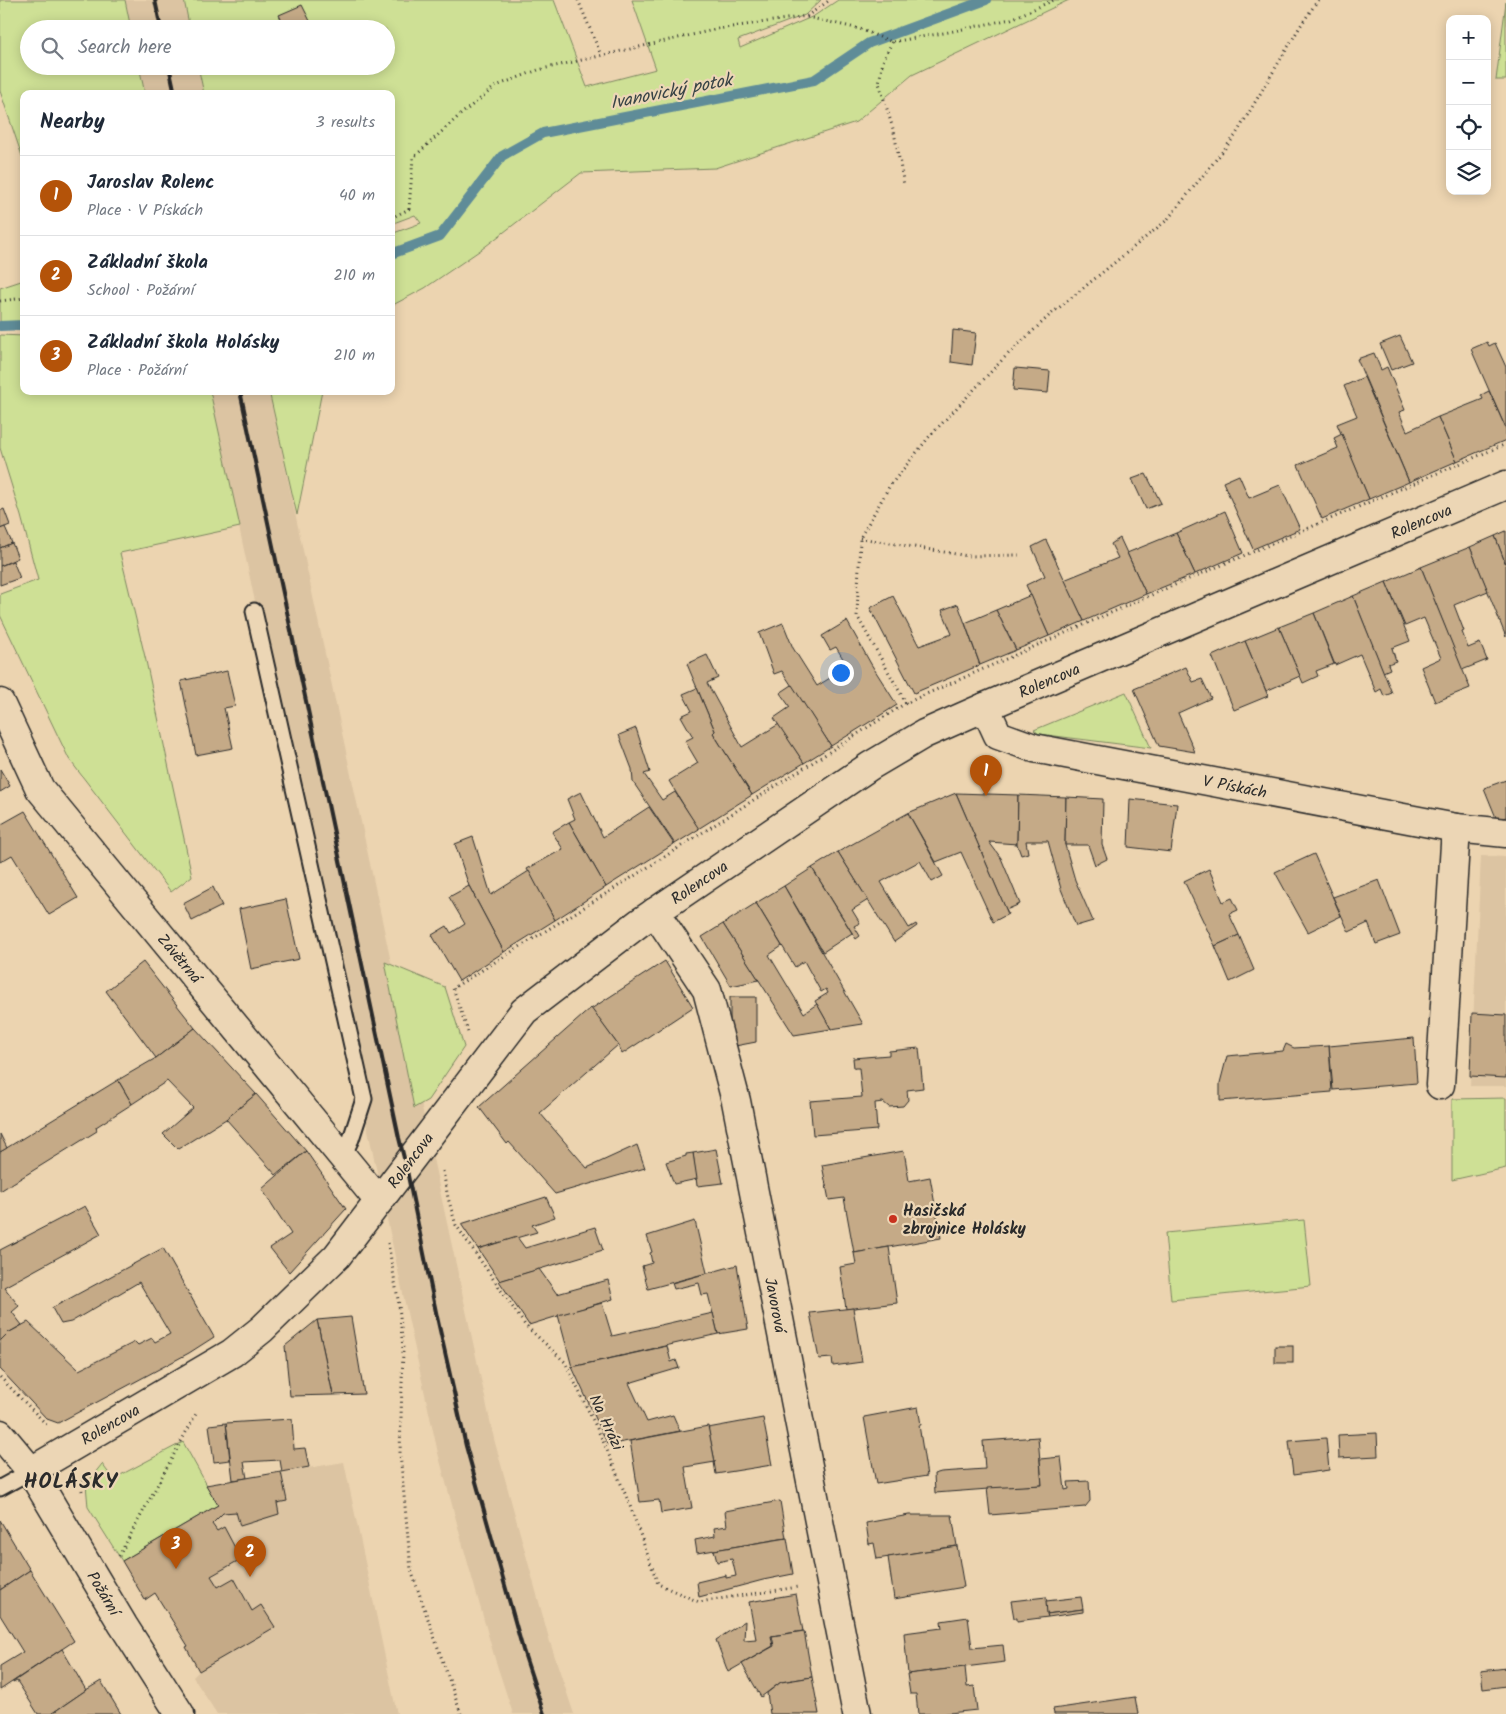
<!DOCTYPE html>
<meta charset="utf-8">
<style>
body{margin:0;font-family:Kalam,sans-serif;background:#f2f2f3;color:#1f2937}
.controls{position:absolute;right:15px;top:15px;display:grid;overflow:hidden;border-radius:10px;box-shadow:0 2px 12px #0003}
.controls button{width:45px;height:45px;display:grid;place-items:center;padding:0;border:0;border-bottom:1px solid #e0e1e3;background:#fff;color:#1f2937;font:25px sans-serif}
.you{position:absolute;left:840px;top:672px;width:18px;height:18px;margin:-12px;border:4px solid #fff;border-radius:50%;background:#1a73e8;box-shadow:0 0 0 8px #1a73e833}
.badge{display:grid;place-items:center;width:32px;height:32px;border-radius:50%;background:#b45309;color:#fff;font-size:16px;font-weight:700}
.pin{position:absolute;translate:-50% -41px;filter:drop-shadow(0 1px 2px #0008)}
.pin::after{content:'';position:absolute;top:26px;width:18px;height:15px;background:inherit;clip-path:polygon(0 0,100% 0,50% 100%)}
.list{margin:0;padding:0;list-style:none}
h2{display:flex;justify-content:space-between;align-items:center;height:65px;margin:0;padding:0 20px;font-size:21px}
h2 small{font-size:16px;font-weight:400;color:#747a83}
.list li{display:grid;grid-template-columns:32px 1fr auto;gap:15px;align-items:center;box-sizing:border-box;height:80px;padding:0 20px;border-top:1px solid #e0e1e3}
.list b{display:block;font-size:19px;white-space:nowrap}
.list p{margin:0;font-size:16px;white-space:nowrap;color:#747a83}
.list em{font-size:16px;font-style:normal;color:#747a83}
.icon{flex:none;width:28px;height:28px;fill:none;stroke:currentColor;stroke-width:2;stroke-linecap:round;stroke-linejoin:round}
.map{position:relative;flex:none;width:1506px;height:1714px;overflow:hidden}
.search{position:absolute;background:#fff;box-shadow:0 2px 12px #0003;left:20px;top:20px;width:375px;height:55px;display:flex;align-items:center;gap:12px;box-sizing:border-box;padding:0 18px;border-radius:28px;color:#747a83;font-size:19px}
.panel{position:absolute;background:#fff;box-shadow:0 2px 12px #0003;left:20px;top:90px;width:375px;height:305px;border-radius:10px}
.map>svg:first-child{display:block}
</style>
<div class="map">
<svg width="1506" height="1714" viewBox="0 0 1506 1714">
<rect width="100%" height="100%" fill="#ecd4b0"/>
<filter id="ink" filterUnits="userSpaceOnUse"><feTurbulence type="fractalNoise" baseFrequency=".02" numOctaves="2"/><feDisplacementMap in="SourceGraphic" scale="10" xChannelSelector="R" yChannelSelector="G"/><feConvolveMatrix kernelMatrix="1 2 1 2 8 2 1 2 1" color-interpolation-filters="sRGB"/></filter>
<g filter="url(#ink)">
<g fill="#dcc4a2">
<polygon points="125,0 184,0 190,29 131,29"/>
<polygon points="139,66 198,66 204,94 145,94"/>
<polygon points="210,391 269,391 432,1154 494,1439 550,1642 574,1714 513,1714 495,1659 465,1553 438,1453 409,1322"/>
<polygon points="1481,856 1506,857 1506,1086 1470,1086"/>
<polygon points="344,1462 397,1714 217,1714 193,1677 199,1671 186,1647 188,1646 156,1593 145,1600 122,1561 218,1505 206,1485"/>
</g>
<g fill="#cee095" stroke="#7c8660">
<polygon points="0,0 125,0 131,29 29,29 29,66 139,66 145,94 24,94 24,162 0,91"/>
<polygon points="184,0 554,0 587,87 656,69 632,0 821,0 805,15 738,40 740,48 814,16 838,0 1069,0 912,75 856,122 715,168 581,173 482,249 425,288 391,306 391,234 421,223 415,215 391,224 391,94 204,94 198,66 386,66 386,29 190,29"/>
<polygon points="1506,2 1506,80 1496,80"/>
<polygon points="24,280 24,322 0,323 0,288"/>
<polygon points="0,335 24,336 24,391 210,391 240,527 120,553 146,661 192,876 171,892 69,759 0,615 0,594 38,580 21,516 0,448"/>
<polygon points="269,391 322,391 297,515"/>
<polygon points="1126,692 1151,748 1039,734 1034,730"/>
<polygon points="385,962 445,987 464,1047 428,1100 414,1108"/>
<polygon points="1506,1098 1506,1168 1452,1180 1452,1099"/>
<polygon points="1304,1220 1311,1286 1171,1300 1165,1233"/>
<polygon points="183,1442 218,1505 122,1561 88,1507 86,1484 102,1464 113,1479"/>
</g>
<g fill="none" stroke-linecap="round" stroke-linejoin="round">
<g stroke="#5f8c98" stroke-width="10">
<polyline points="391,254 440,236 502,156 543,133 814,80 869,43 986,0"/>
<polyline points="0,326 24,325"/>
</g>
</g>
<g fill="#c5aa87" stroke="#2b2b2b">
<polygon points="302,5 312,25 303,29 286,29 279,15"/>
<polygon points="953,330 976,333 972,365 951,362"/>
<polygon points="1400,336 1412,362 1391,370 1380,344"/>
<polygon points="1487,342 1489,346 1495,343 1506,367 1506,429 1471,349"/>
<polygon points="1374,353 1381,370 1387,367 1405,410 1399,412 1407,431 1438,417 1457,461 1409,482 1357,359"/>
<polygon points="1015,368 1050,371 1048,393 1013,390"/>
<polygon points="1364,377 1409,482 1369,499 1337,424 1357,416 1344,386"/>
<polygon points="1489,391 1506,429 1506,440 1457,461 1438,417 1483,399 1481,395"/>
<polygon points="1342,434 1369,499 1322,519 1298,465 1338,448 1334,438"/>
<polygon points="1146,474 1161,503 1146,509 1132,479"/>
<polygon points="1239,475 1249,498 1280,485 1300,529 1253,549 1223,482"/>
<polygon points="4,509 10,525 0,529 0,511"/>
<polygon points="1225,511 1243,553 1195,574 1176,533"/>
<polygon points="5,527 12,543 0,548 0,529"/>
<polygon points="1506,531 1506,565 1495,536"/>
<polygon points="1176,533 1195,574 1146,594 1127,553"/>
<polygon points="1495,536 1506,565 1506,637 1470,547"/>
<polygon points="1120,538 1146,594 1084,621 1064,580 1118,558 1111,544"/>
<polygon points="1046,540 1084,621 1049,636 1026,585 1045,576 1032,547"/>
<polygon points="12,543 18,558 0,566 0,548"/>
<polygon points="1470,547 1488,591 1454,605 1464,631 1462,632 1468,648 1480,643 1487,660 1462,670 1421,567"/>
<polygon points="13,561 20,578 0,585 0,566"/>
<polygon points="1421,567 1470,688 1435,702 1421,667 1441,658 1424,618 1405,626 1386,582"/>
<polygon points="1386,582 1410,641 1392,648 1396,661 1388,664 1390,669 1383,672 1353,596"/>
<polygon points="1031,595 1049,636 1016,650 996,610"/>
<polygon points="893,596 919,646 952,634 942,610 958,604 980,665 914,693 870,608"/>
<polygon points="1353,596 1392,693 1384,696 1381,689 1376,692 1360,654 1335,665 1314,613"/>
<polygon points="996,610 1016,650 980,665 965,623"/>
<polygon points="1314,613 1334,664 1316,671 1318,676 1303,683 1279,627"/>
<polygon points="847,621 871,664 897,705 831,746 782,671 774,674 759,633 783,623 793,648 817,686 848,667 836,647 830,650 822,636"/>
<polygon points="1279,627 1300,676 1266,691 1245,641"/>
<polygon points="1245,641 1268,696 1234,710 1212,656"/>
<polygon points="707,655 718,678 707,683 742,747 779,724 804,763 752,795 713,733 715,731 687,664"/>
<polygon points="1186,667 1193,682 1202,679 1211,698 1178,713 1195,752 1159,746 1134,689"/>
<polygon points="227,671 235,706 224,708 233,748 196,755 181,681"/>
<polygon points="792,685 831,746 804,763 774,718 790,707 780,693"/>
<polygon points="697,688 715,731 713,733 752,795 698,829 669,781 698,763 685,741 693,737 681,716 692,711 683,694"/>
<polygon points="636,728 650,772 644,774 662,800 675,792 699,829 675,844 633,782 632,769 619,735"/>
<polygon points="0,769 10,786 0,792"/>
<polygon points="1506,780 1506,817 1497,820 1484,788"/>
<polygon points="581,792 603,837 649,807 674,844 606,887 569,822 575,819 567,799"/>
<polygon points="956,793 1018,795 1017,844 989,842 1001,858 1020,904 1006,910"/>
<polygon points="956,793 1008,914 993,922 961,852 936,862 908,813"/>
<polygon points="1018,795 1066,797 1065,845 1075,880 1093,921 1076,926 1061,889 1048,841 1026,841 1028,853 1021,855 1017,844"/>
<polygon points="1066,797 1103,799 1102,845 1107,859 1095,865 1088,845 1065,845"/>
<polygon points="1130,799 1177,804 1171,852 1128,847"/>
<polygon points="25,811 78,898 49,915 12,855 0,862 0,825"/>
<polygon points="908,813 943,876 932,882 920,861 881,882 909,928 916,924 917,926 894,942 838,852"/>
<polygon points="569,822 606,887 555,920 527,869 563,849 552,832"/>
<polygon points="473,837 491,895 529,871 555,920 504,952 469,886 455,844"/>
<polygon points="838,852 868,900 852,910 860,923 854,926 860,936 856,939 812,868"/>
<polygon points="1314,854 1341,916 1308,932 1275,872"/>
<polygon points="812,868 852,933 823,952 784,886"/>
<polygon points="1209,869 1223,902 1232,898 1238,910 1229,914 1239,935 1215,946 1184,881"/>
<polygon points="1379,880 1400,935 1376,944 1368,923 1349,932 1333,897"/>
<polygon points="469,886 504,952 459,981 432,935 447,926 451,933 465,924 449,897"/>
<polygon points="784,886 863,1024 831,1029 815,1001 828,993 826,989 821,992 804,961 795,967 756,903"/>
<polygon points="213,887 222,906 192,921 183,903"/>
<polygon points="286,899 299,959 251,969 239,909"/>
<polygon points="756,903 782,946 769,955 804,1013 817,1004 831,1029 794,1035 723,924"/>
<polygon points="723,924 759,980 731,986 702,937"/>
<polygon points="1239,935 1254,970 1230,982 1215,946"/>
<polygon points="665,961 693,1007 622,1054 618,1045 591,1009"/>
<polygon points="143,962 195,1028 156,1058 106,991"/>
<polygon points="730,997 756,997 756,1042 730,1047"/>
<polygon points="591,1008 618,1045 540,1113 587,1168 637,1145 645,1168 555,1194 509,1142 507,1144 479,1107"/>
<polygon points="1472,1013 1506,1015 1506,1078 1470,1076"/>
<polygon points="195,1028 256,1094 226,1119 178,1149 163,1134 193,1108 167,1081 132,1104 118,1080 156,1058"/>
<polygon points="1414,1038 1417,1083 1333,1090 1329,1046"/>
<polygon points="1286,1044 1294,1048 1329,1046 1332,1092 1220,1101 1220,1083 1227,1056 1283,1051"/>
<polygon points="919,1048 923,1088 907,1090 908,1100 903,1106 889,1107 883,1102 875,1103 877,1130 813,1135 810,1101 862,1097 859,1068 854,1068 853,1058 889,1055 889,1051"/>
<polygon points="118,1080 132,1104 96,1127 97,1131 0,1191 0,1152"/>
<polygon points="256,1094 306,1151 276,1175 226,1119"/>
<polygon points="0,1134 7,1148 0,1152"/>
<polygon points="716,1149 723,1183 697,1186 693,1153"/>
<polygon points="306,1151 346,1209 289,1272 270,1248 291,1234 262,1189"/>
<polygon points="904,1151 909,1181 930,1177 941,1238 854,1253 844,1198 829,1200 822,1165"/>
<polygon points="693,1153 697,1179 674,1184 666,1162 686,1156 686,1154"/>
<polygon points="546,1197 555,1217 532,1225 537,1232 478,1249 461,1224"/>
<polygon points="85,1206 101,1234 4,1287 19,1306 12,1312 22,1325 8,1333 0,1341 0,1250"/>
<polygon points="695,1221 707,1273 648,1289 642,1266 652,1263 650,1253 652,1252 647,1236"/>
<polygon points="595,1227 603,1250 500,1281 478,1249 517,1237 525,1248"/>
<polygon points="889,1247 897,1303 846,1309 840,1267 856,1264 854,1253"/>
<polygon points="163,1248 214,1337 189,1353 58,1423 47,1419 0,1369 0,1341 8,1333 28,1322 79,1370 135,1342 138,1345 152,1338 155,1342 170,1334 139,1282 71,1322 61,1324 52,1308"/>
<polygon points="737,1265 748,1329 718,1334 708,1294 702,1295 699,1283 674,1289 672,1283"/>
<polygon points="539,1269 557,1294 608,1280 613,1299 529,1325 499,1281"/>
<polygon points="602,1303 612,1336 713,1313 718,1334 572,1367 558,1315"/>
<polygon points="853,1308 862,1362 833,1366 832,1358 819,1359 810,1313"/>
<polygon points="351,1317 364,1394 333,1395 317,1320"/>
<polygon points="317,1320 333,1395 290,1396 285,1346"/>
<polygon points="667,1346 671,1362 676,1360 679,1368 629,1383 647,1422 673,1415 680,1431 608,1445 572,1367"/>
<rect x="1275" y="1346" width="18" height="17"/>
<polygon points="918,1407 921,1425 919,1425 927,1476 876,1484 864,1417"/>
<polygon points="763,1418 772,1465 716,1474 714,1462 715,1462 708,1428"/>
<polygon points="292,1419 294,1449 305,1448 309,1467 282,1472 280,1460 244,1462 247,1478 233,1480 226,1423"/>
<polygon points="226,1423 230,1460 214,1462 209,1425"/>
<polygon points="708,1426 715,1462 685,1467 692,1508 661,1513 659,1500 640,1502 630,1441"/>
<polygon points="1377,1433 1378,1456 1339,1458 1338,1435"/>
<polygon points="1038,1437 1042,1485 935,1493 934,1474 941,1472 985,1469 983,1441"/>
<polygon points="1326,1438 1329,1470 1293,1475 1289,1441"/>
<polygon points="1061,1457 1065,1490 1069,1489 1068,1482 1089,1481 1090,1501 1085,1507 990,1515 987,1488 1042,1485 1040,1459"/>
<polygon points="281,1472 287,1501 277,1503 279,1514 240,1526 236,1512 223,1513 212,1524 217,1531 224,1527 241,1559 211,1576 218,1587 234,1578 252,1611 261,1605 275,1627 199,1671 186,1647 188,1646 155,1593 145,1600 122,1561 218,1505 206,1485"/>
<polygon points="780,1501 786,1538 697,1553 695,1540 715,1536 714,1528 727,1526 725,1511"/>
<polygon points="909,1515 952,1515 957,1546 877,1559 874,1543 869,1544 866,1523"/>
<polygon points="0,1520 30,1570 0,1590"/>
<polygon points="787,1538 793,1574 763,1580 699,1597 697,1582 726,1575 726,1578 736,1576 732,1559 717,1562 714,1550"/>
<polygon points="957,1546 964,1587 894,1599 888,1557"/>
<polygon points="30,1570 74,1641 0,1690 0,1666 23,1652 0,1615 0,1590"/>
<polygon points="796,1594 803,1631 771,1636 773,1646 728,1672 716,1640 745,1621 744,1640 756,1639 749,1602"/>
<polygon points="1046,1597 1048,1617 1017,1621 1017,1618 1014,1618 1011,1601"/>
<polygon points="1081,1597 1083,1609 1047,1614 1046,1601"/>
<polygon points="1083,1609 1083,1612 1048,1617 1047,1614"/>
<polygon points="968,1617 972,1648 1003,1645 1005,1662 908,1674 904,1633 942,1628 941,1621"/>
<polygon points="804,1631 812,1677 781,1682 761,1697 742,1664 774,1646 772,1636"/>
<polygon points="62,1649 86,1690 51,1714 38,1714 17,1681 13,1683 13,1682"/>
<polygon points="965,1667 967,1687 974,1686 977,1710 940,1714 918,1714 916,1694 910,1694 907,1674"/>
<polygon points="1506,1668 1506,1686 1483,1689 1481,1671"/>
<polygon points="812,1677 819,1714 770,1714 767,1693 781,1682"/>
<polygon points="101,1681 121,1714 51,1714 86,1690"/>
<polygon points="1135,1697 1138,1714 1054,1714 1053,1709"/>
</g>
<g fill="none" stroke-linecap="round" stroke-linejoin="round">
<g stroke="#2b2b2b" stroke-width="19">
<g id="service">
<polyline points="254,611 364,1099 351,1139 343,1156"/>
<polyline points="0,1488 31,1471"/>
</g>
</g>
<g stroke="#2b2b2b" stroke-width="31">
<g id="minor">
<polyline points="0,703 40,789 379,1201"/>
<polyline points="985,707 998,735 1034,748 1456,828 1506,833"/>
<polyline points="655,912 707,990 736,1101 857,1714"/>
<polyline points="1440,1085 1456,828"/>
<polyline points="31,1471 232,1353 262,1329 337,1256 524,1011 639,923 870,766 924,734 985,707 1506,485"/>
</g>
</g>
<g stroke="#2b2b2b" stroke-width="31">
<polyline id="tertiary" points="0,1434 31,1471 123,1625 180,1714"/>
</g>
<g stroke="#2b2b2b" stroke-width="3" stroke-dasharray="1 4" stroke-linecap="butt">
<polyline points="578,0 601,55"/>
<polyline points="807,17 860,29 892,42 949,32 1011,19 1054,0"/>
<polyline points="892,42 883,61 879,83 894,132 904,185"/>
<polyline points="391,218 409,209 413,158 460,115 496,86 538,70 718,29 807,16 830,0"/>
<polyline points="0,301 24,298"/>
<polyline points="860,538 968,556 1019,555"/>
<polyline points="906,703 857,616 860,538 889,487 929,437 1004,358 1050,315 1167,220 1235,136 1301,25 1318,0"/>
<polyline points="468,1032 453,988 620,885 906,703 1156,593 1506,444"/>
<polyline points="443,1171 448,1198 456,1225 525,1325 565,1362 604,1443 629,1503 658,1584 699,1602 798,1587"/>
<polyline points="388,1243 399,1305 403,1349 400,1453 411,1570 461,1714"/>
<polyline points="0,1377 47,1425"/>
<polyline points="82,1491 81,1487 85,1478"/>
<polyline points="119,1556 197,1412"/>
</g>
<use href="#service" stroke="#ecd6b5" stroke-width="15"/>
<use href="#minor" stroke="#ecd6b5" stroke-width="28"/>
<use href="#tertiary" stroke="#ecd6b5" stroke-width="28"/>
<g stroke="#2b2b2b" stroke-width="4">
<polyline points="155,0 161,29"/>
<polyline points="169,66 175,94"/>
<polyline points="240,391 399,1138 406,1166 437,1317 466,1446 523,1650 544,1714"/>
</g>
</g>
</g>
<circle fill="#c8321e" stroke="#ecd6b5" stroke-width="2" cx="893" cy="1219" r="5"/>
<g text-anchor="middle" stroke-width="4.5" stroke-linejoin="round" paint-order="stroke">
<g font-size="16" fill="#2b2b2b" stroke="#ecd6b5">
<text transform="translate(1421 521) rotate(-23)" y="6">Rolencova</text>
<text transform="translate(1049 680) rotate(-23)" y="6">Rolencova</text>
<text transform="translate(1235 786) rotate(11)" y="6">V Pískách</text>
<text transform="translate(699 882) rotate(-34)" y="6">Rolencova</text>
<text transform="translate(180 958) rotate(50)" y="6">Závětrná</text>
<text transform="translate(410 1160) rotate(-53)" y="6">Rolencova</text>
<text transform="translate(776 1305) rotate(79)" y="6">Javorová</text>
<text transform="translate(607 1422) rotate(65)" y="6">Na Hrázi</text>
<text transform="translate(110 1424) rotate(-30)" y="6">Rolencova</text>
<text transform="translate(104 1593) rotate(59)" y="6">Požární</text>
</g>
<g font-size="16" font-weight="bold" fill="#2b2b2b" stroke="#ecd6b5" text-anchor="start">
<text x="903" y="1216">Hasičská<tspan x="903" dy="18">zbrojnice Holásky</tspan></text>
</g>
<g font-size="18" font-style="italic" fill="#384346" stroke="#ecd6b5">
<text transform="translate(671 91) rotate(-11)" y="6">Ivanovický potok</text>
</g>
<g font-size="21" font-weight="bold" letter-spacing="1" fill="#2b2b2b" stroke="#ecd6b5">
<text x="71" y="1488">HOLÁSKY</text>
</g>
</g>
</svg>
<div class="controls">
<button>+</button>
<button>−</button>
<button><svg class="icon" aria-label="locate" viewBox="0 0 24 24"><circle cx="12" cy="12" r="6"/><path d="M12 2v4M12 18v4M2 12h4M18 12h4"/></svg></button>
<button><svg class="icon" aria-label="layers" viewBox="0 0 24 24"><path d="M12 4l9 5-9 5-9-5zM3 14l9 5 9-5"/></svg></button>
</div>
<div class="you"></div>
<div class="pin badge" style="left:986px;top:796px">1</div>
<div class="pin badge" style="left:250px;top:1577px">2</div>
<div class="pin badge" style="left:176px;top:1569px">3</div>
<div class="search"><svg class="icon" aria-label="search" viewBox="0 0 24 24"><circle cx="10" cy="10" r="6"/><path d="M15 15l6 6"/></svg>Search here</div>
<section class="panel">
<h2>Nearby<small>3 results</small></h2>
<ul class="list">
<li><span class="badge">1</span><div><b>Jaroslav Rolenc</b><p>Place · V Pískách</p></div><em>40 m</em></li>
<li><span class="badge">2</span><div><b>Základní škola</b><p>School · Požární</p></div><em>210 m</em></li>
<li><span class="badge">3</span><div><b>Základní škola Holásky</b><p>Place · Požární</p></div><em>210 m</em></li>
</ul>
</section>
</div>
